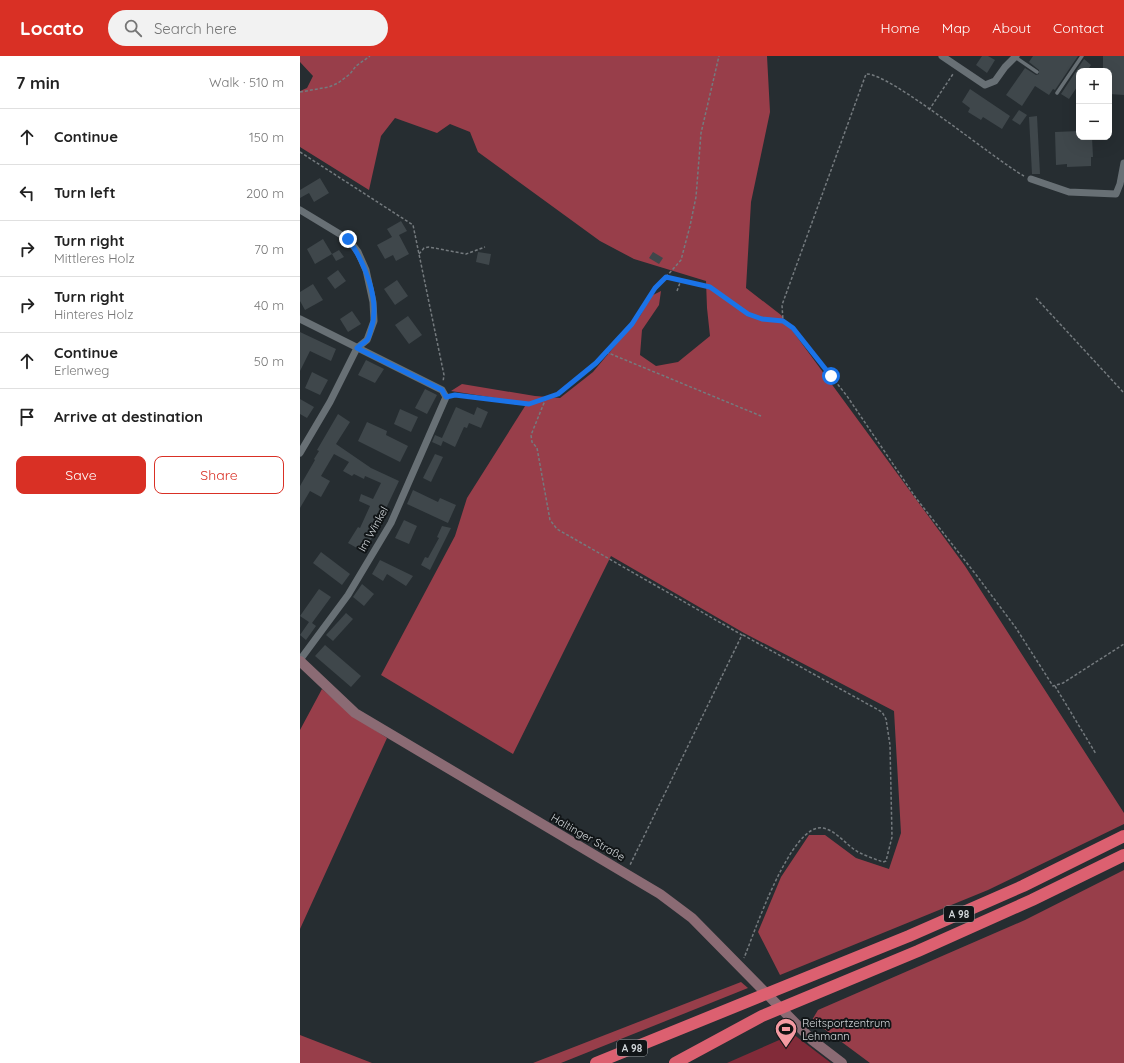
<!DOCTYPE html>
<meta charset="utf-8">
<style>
body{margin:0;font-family:Quicksand,sans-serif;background:#f2f2f2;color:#222}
.controls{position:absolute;right:12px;top:12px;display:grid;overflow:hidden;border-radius:8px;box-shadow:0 4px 16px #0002}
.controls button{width:36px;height:36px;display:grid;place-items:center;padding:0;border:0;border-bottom:1px solid #e0e0e0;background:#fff;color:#222;font:20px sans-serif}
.stop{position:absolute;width:12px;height:12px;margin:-9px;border:3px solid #1a73e8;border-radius:50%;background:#fff}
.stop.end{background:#1a73e8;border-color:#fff;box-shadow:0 1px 4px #0008}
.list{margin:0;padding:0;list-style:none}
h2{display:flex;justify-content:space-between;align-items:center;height:52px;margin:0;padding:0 16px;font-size:17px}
h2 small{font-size:13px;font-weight:400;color:#767676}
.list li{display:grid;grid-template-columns:26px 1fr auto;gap:12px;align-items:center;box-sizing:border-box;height:56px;padding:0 16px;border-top:1px solid #e0e0e0}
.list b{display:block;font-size:15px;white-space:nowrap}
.list p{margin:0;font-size:13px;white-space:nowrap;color:#767676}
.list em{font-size:13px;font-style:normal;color:#767676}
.actions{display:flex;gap:8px;padding:12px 16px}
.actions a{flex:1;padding:9px 0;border:1px solid #d93025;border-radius:8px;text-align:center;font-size:14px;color:#d93025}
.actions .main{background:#d93025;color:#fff}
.icon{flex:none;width:22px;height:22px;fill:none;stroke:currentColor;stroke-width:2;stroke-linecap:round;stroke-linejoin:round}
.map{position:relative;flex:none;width:824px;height:1007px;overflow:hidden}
header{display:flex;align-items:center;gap:24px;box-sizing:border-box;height:56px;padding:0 20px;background:#d93025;color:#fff}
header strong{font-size:19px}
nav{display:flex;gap:22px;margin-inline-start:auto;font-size:14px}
.search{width:280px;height:36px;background:#f2f2f2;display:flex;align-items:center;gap:10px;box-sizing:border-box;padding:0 14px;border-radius:22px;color:#767676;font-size:15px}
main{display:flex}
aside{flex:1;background:#fff}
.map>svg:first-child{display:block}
</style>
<header>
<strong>Locato</strong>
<div class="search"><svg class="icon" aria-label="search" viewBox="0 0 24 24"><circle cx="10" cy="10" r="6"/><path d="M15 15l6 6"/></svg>Search here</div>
<nav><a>Home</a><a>Map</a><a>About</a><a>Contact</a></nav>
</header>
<main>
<aside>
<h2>7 min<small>Walk · 510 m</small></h2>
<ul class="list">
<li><svg class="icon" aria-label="ahead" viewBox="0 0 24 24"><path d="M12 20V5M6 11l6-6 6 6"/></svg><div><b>Continue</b></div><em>150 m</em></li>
<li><svg class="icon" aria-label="left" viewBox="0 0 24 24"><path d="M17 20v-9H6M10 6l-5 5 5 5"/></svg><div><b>Turn left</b></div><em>200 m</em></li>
<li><svg class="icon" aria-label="right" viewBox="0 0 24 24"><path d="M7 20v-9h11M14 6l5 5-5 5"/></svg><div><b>Turn right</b><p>Mittleres Holz</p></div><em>70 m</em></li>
<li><svg class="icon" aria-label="right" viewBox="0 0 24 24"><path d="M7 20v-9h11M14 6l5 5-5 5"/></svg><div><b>Turn right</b><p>Hinteres Holz</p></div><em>40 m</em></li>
<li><svg class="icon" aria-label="ahead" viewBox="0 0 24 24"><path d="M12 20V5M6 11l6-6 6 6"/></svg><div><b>Continue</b><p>Erlenweg</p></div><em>50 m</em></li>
<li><svg class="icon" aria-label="arrive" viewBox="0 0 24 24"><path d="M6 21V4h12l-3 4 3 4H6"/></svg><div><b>Arrive at destination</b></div></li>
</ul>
<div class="actions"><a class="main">Save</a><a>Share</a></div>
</aside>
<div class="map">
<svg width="824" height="1007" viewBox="0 0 824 1007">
<rect width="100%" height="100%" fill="#262d31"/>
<polygon fill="#822b39" points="493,978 531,1007 427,1007"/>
<g fill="#983e4a">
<polygon points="0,0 467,0 470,56 451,146 446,232 481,259 665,510 824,757 824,768 688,834 480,919 458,876 481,821 509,779 525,779 556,802 589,813 601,777 594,655 444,577 311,500 213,698 81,619 155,480 167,442 227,347 151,335 162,328 235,340 260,342 293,316 340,260 351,240 361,235 359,249 342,274 340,299 356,310 378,306 410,280 407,252 406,225 334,203 300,185 178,96 170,76 150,68 137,77 95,62 81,80 69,134 0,91 0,35 7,32 13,20 0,6"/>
<polygon points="22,633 51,658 87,682 0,873 0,674"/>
<polygon points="824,814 824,1007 570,1007 512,964 518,954 725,864"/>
<polygon points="441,926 448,932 261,1007 233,1007"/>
<polygon points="0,979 72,1007 0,1007"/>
</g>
<g fill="#3f474b">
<polygon points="682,0 688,0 695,4 687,17 676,9"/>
<polygon points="733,0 778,0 755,34 753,33 749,39 735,30 722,50 706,39 725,12 736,19 739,18 739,14 729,6"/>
<polygon points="803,0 824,0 824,39 809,38 809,15 803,15"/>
<polygon points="784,3 791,9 787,15 779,15 779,28 769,43 761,38"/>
<polygon points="670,33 710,60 702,73 683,61 681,64 668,56 670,52 662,46"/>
<polygon points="719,54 727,59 720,69 712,64"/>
<polygon points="737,60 740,118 732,118 729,61"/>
<polygon points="779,75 779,81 792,81 793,101 791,101 791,110 767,111 767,108 756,109 755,76"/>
<polygon points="20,122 29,137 14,146 9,137 0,142 0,134"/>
<polygon points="101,165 107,175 99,179 109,198 96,205 93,199 85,203 77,189 92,181 87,173"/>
<polygon points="23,183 32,198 15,208 7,193"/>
<polygon points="39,194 44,201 36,205 32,198"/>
<polygon points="178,196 191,198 189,209 176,206"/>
<polygon points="353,196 363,202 359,208 349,202"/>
<polygon points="38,214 46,225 35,233 27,222"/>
<polygon points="97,224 108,240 95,249 84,233"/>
<polygon points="13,228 23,244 5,254 0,245 0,236"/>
<polygon points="52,255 61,268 48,276 40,263"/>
<polygon points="108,260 122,279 109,288 95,269"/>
<polygon points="0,276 36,293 31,305 10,295 0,315"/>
<polygon points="66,304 84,313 75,327 58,319"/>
<polygon points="12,316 28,324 20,339 5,332"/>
<polygon points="125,333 137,339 127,358 115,352"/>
<polygon points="0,343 14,351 7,362 0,358"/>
<polygon points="156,351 174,359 177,351 188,356 181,372 169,367 167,372 164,371 155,391 143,385 141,390 132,386 135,379 142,382"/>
<polygon points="100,353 118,361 111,376 94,368"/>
<polygon points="38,358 50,366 36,388 71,412 99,425 73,480 64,496 48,487 58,471 60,472 70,450 59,445 61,438 73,443 81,427 65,420 64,423 54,418 52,420 43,415 49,406 34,398 21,420 30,425 21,441 10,435 0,452 0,430 15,404 14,403 19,395 17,394"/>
<polygon points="67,366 87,375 86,379 108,390 100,406 58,385"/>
<polygon points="135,398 143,401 131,426 123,422"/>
<polygon points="113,434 138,446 140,442 156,449 148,467 107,448"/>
<polygon points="104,464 117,470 109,488 95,482"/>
<polygon points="142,470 151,472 130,514 121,509 125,501 128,502 139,482 137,481"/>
<polygon points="21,496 50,518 42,529 13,507"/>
<polygon points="80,504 113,520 106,530 87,518 83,525 72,518"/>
<polygon points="62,528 74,538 64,550 53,541"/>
<polygon points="19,533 31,541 12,567 16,570 6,584 0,579 9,566 0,560"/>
<polygon points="46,557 53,563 33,585 26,579"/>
<polygon points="25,589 61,620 51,631 15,600"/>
</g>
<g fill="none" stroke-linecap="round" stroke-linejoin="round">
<g stroke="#747a7e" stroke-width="1.5" stroke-dasharray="3 2" stroke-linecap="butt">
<polyline points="0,36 29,31 38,27 50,18 56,10 70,0"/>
<polyline points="629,54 653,18"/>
<polyline points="0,96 113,169 144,319 143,326"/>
<path d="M724 120C695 104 589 16 566 18L482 249 483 265 493 272 547 340 616 442 677 520 716 572 753 630 763 627 824 588"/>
<polyline points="119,198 124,192 129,191 166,198 185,191"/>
<polyline points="366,221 381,204 390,170 396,141 401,77 419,0"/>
<polyline points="377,235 381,224"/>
<polyline points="736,242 824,337"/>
<polyline points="306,296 461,360"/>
<path d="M154 339C179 340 203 348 227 348 259 348 312 292 332 268 344 253 352 235 366 221L410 231 448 258 462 263 483 265"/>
<polyline points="246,342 231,379 232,386 237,392 250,464 257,473 442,579 330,809"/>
<path d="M443 579 582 656 586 663 590 689 592 781 586 805 583 806C575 803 566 800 558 796 546 789 537 775 523 772 491 766 454 878 444 902"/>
<polyline points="755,630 796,698"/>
</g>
<g stroke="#687075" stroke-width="3.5">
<polyline points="715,1 737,16"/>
<polyline points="757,37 782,0"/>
</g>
<g stroke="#687075" stroke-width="7">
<polyline points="642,0 685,29 695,25 705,11 716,0"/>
<polyline points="731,123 769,136 816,138 820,128 824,107"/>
<polyline points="0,154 48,183 58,196 66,214 73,246 74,265 67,284 57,292 30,346 0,397"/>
<polyline points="0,263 142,334 146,341 91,467 48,539 0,604"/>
</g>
<polyline stroke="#8b6b74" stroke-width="10" points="0,605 55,657 360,838 392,862 512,984 542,1007"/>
<g stroke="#dc6070" stroke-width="12">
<polyline points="296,1007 609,880 723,830 824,780"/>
<polyline points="375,1007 462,960 618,895 732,844 824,799"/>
</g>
</g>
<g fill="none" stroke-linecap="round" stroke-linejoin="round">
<path stroke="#1a73e8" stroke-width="5" d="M48 183C64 205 81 245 71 273 70 277 69 282 67 284 64 287 60 289 57 292L142 334 146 341 155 339 229 348 258 338 296 307 332 268 355 232 366 221 410 231 448 258 462 263 483 265 493 272 531 320"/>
</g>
<defs>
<g id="stadium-pin" transform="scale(1.15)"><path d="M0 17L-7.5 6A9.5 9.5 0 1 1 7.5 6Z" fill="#f49aa2" stroke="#111517"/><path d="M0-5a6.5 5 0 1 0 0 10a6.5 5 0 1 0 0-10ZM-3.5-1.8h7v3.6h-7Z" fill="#111"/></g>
</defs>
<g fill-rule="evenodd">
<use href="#stadium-pin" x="486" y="973"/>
</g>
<g text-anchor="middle" stroke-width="4" stroke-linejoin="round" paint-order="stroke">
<g fill="#111517" stroke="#989da0" stroke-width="1">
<rect x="644" y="850" width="30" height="16" rx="3"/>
<rect x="317" y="984" width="30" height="16" rx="3"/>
</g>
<g font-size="10" font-weight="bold" fill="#d2d7da">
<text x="659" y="862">A 98</text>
<text x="332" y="996">A 98</text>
</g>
<g font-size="11" fill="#d2d7da" stroke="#111517">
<text transform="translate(73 473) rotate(-61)" y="4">Im Winkel</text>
<text transform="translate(288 781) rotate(30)" y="4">Haltinger Straße</text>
</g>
<g font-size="11" fill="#d2d7da" stroke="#111517" text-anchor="start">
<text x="502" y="971">Reitsportzentrum<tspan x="502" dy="13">Lehmann</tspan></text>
</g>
</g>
</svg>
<div class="controls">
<button>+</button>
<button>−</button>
</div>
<div class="stop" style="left:531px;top:320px"></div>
<div class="stop end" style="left:48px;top:183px"></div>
</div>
</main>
